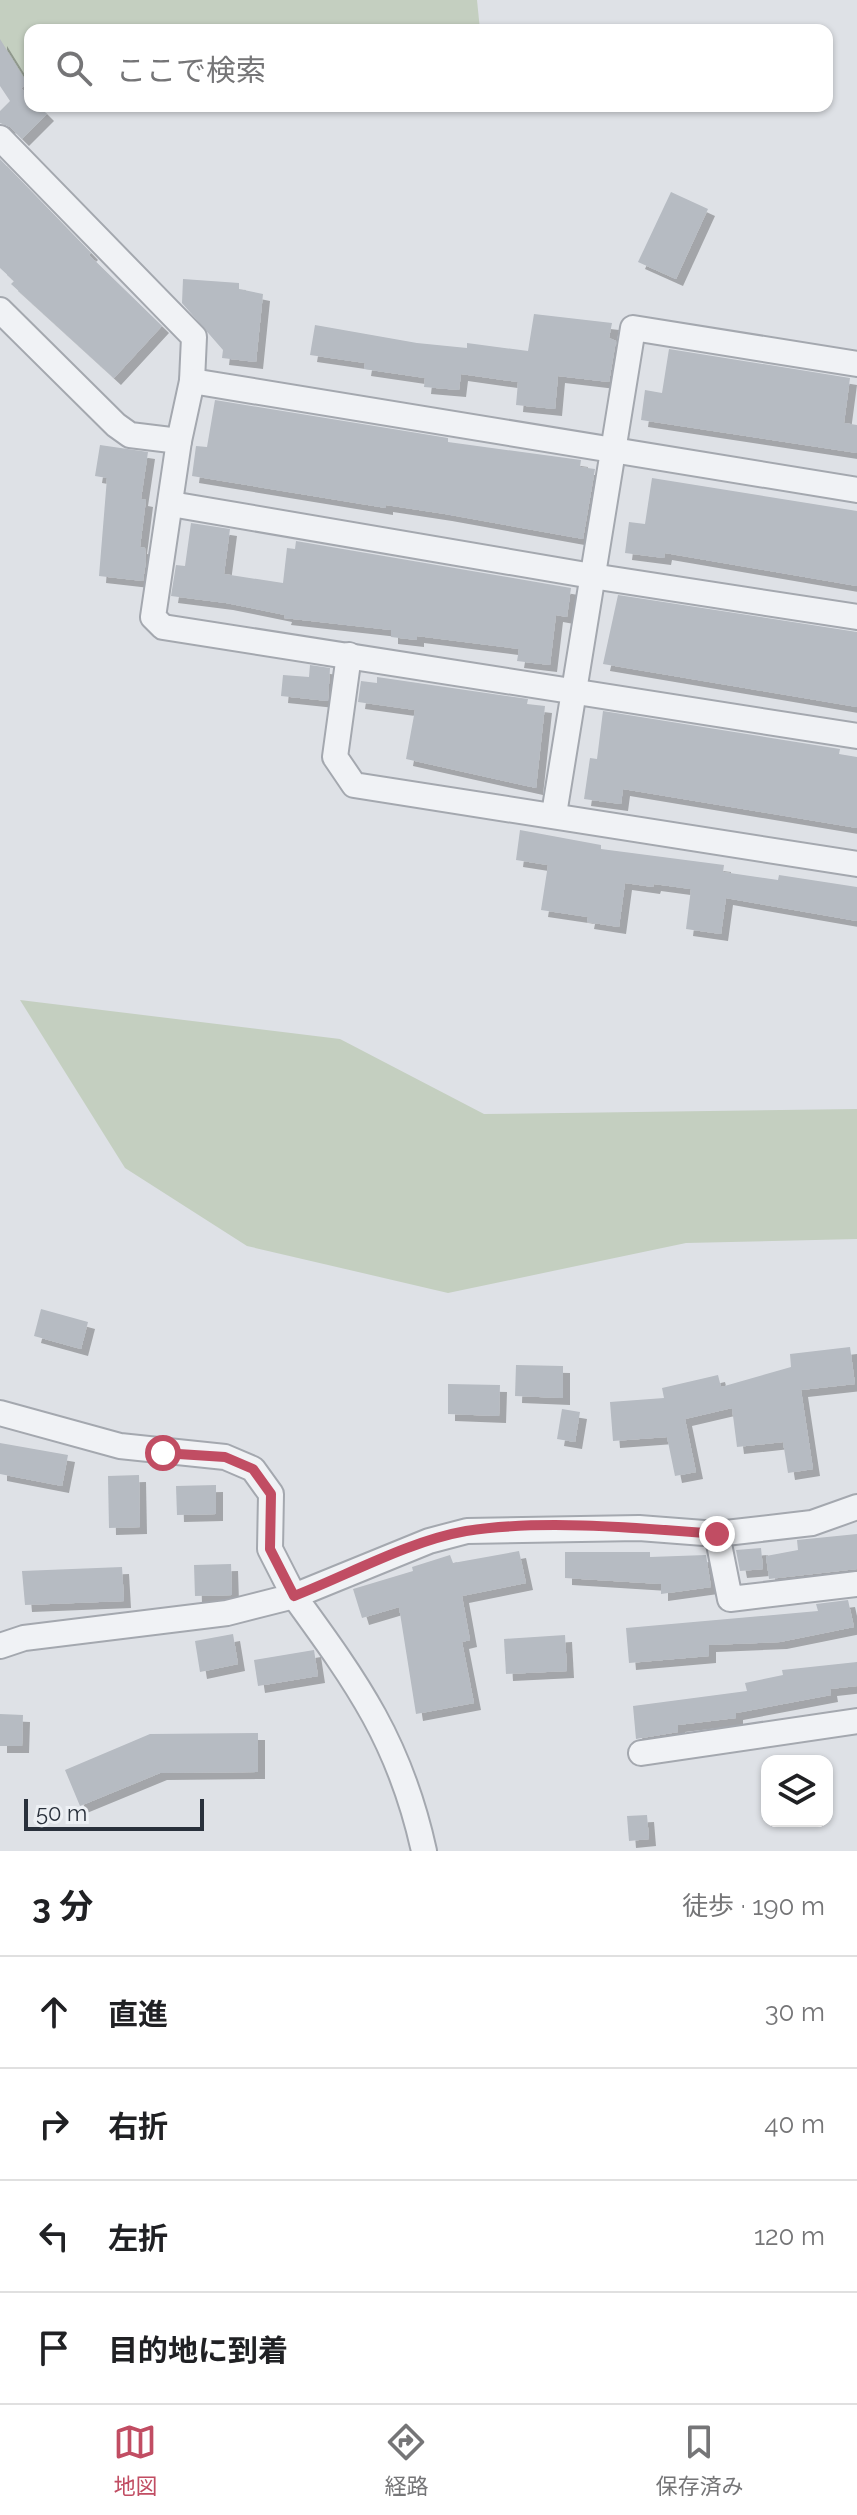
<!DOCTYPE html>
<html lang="ja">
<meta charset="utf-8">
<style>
body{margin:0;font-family:Raleway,"Noto Sans JP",sans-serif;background:#f2f2f2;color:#202124}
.controls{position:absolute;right:24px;bottom:24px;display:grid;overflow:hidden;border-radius:16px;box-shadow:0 2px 6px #0004}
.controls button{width:72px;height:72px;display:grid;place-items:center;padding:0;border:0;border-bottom:2px solid #e0e0e0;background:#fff;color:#202124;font:40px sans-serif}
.scale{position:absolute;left:24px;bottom:20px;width:180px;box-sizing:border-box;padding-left:8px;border:4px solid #29303b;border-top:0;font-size:22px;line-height:28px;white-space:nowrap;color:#29303b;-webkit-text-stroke:6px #edf0f4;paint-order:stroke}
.stop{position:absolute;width:24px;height:24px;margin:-18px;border:6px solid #c14d63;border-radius:50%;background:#fff}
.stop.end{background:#c14d63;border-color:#fff;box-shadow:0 2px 8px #0008}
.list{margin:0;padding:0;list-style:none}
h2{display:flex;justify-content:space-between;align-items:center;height:104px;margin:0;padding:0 32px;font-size:34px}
h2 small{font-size:26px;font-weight:400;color:#757577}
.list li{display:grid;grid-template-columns:52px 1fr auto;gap:24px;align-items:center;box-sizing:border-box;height:112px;padding:0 32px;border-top:2px solid #e0e0e0}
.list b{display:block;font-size:30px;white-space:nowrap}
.list em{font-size:26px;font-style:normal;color:#757577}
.icon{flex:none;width:44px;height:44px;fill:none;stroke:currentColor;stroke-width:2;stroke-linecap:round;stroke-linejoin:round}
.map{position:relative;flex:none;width:857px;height:1851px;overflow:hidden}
.search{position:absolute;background:#fff;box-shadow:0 2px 6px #0004;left:24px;right:24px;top:24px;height:88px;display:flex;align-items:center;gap:20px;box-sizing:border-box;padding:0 28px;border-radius:16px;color:#757577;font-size:30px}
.sheet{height:552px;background:#fff}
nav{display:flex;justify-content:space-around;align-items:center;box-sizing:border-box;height:112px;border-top:2px solid #e0e0e0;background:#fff;font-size:22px;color:#757577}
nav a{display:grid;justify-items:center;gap:4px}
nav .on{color:#c14d63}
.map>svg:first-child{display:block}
</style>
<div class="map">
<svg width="857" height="1851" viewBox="0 0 857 1851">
<defs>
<filter id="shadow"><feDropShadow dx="7" dy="7" stdDeviation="0" flood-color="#0004"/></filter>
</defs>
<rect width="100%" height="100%" fill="#dee1e6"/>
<g fill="#c4cfc0">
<polygon points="0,0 477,0 480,30 30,30 30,84 0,85"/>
<polygon points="20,1000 340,1039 484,1114 857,1109 857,1239 686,1243 448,1293 247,1246 125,1168"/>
</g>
<g fill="#b6bbc2" filter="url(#shadow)">
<polygon points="0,39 28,84 21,88 30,97 30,106 39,106 47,114 22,139 10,127 0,123 0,111 10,101 0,86"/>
<polygon points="0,159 91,253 89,255 162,326 114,378 11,284 14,281 0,268"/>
<polygon points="671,192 708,209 676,279 638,262"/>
<polygon points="183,279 239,283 239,289 263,294 256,362 222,358 223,350 182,303"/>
<polygon points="534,314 612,323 609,338 616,341 609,382 558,376 555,409 516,405 518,382 461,374 459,390 424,387 425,378 364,369 365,363 310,355 315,325 417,343 467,348 467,343 528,351"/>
<polygon points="669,349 850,378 844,423 857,425 857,453 641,420 645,390 662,393"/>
<polygon points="215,400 448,438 448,442 581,460 580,467 595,469 583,539 445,514 386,505 386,508 192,476 196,446 207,447"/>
<polygon points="100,445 148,452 141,499 146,500 140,547 145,548 146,561 143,581 99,576 107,478 95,476"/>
<polygon points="652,478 857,511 857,586 665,553 664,558 625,553 629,522 645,524"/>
<polygon points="191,523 230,529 224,574 283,583 287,548 295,549 296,541 571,588 567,617 556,615 550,665 517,661 519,649 417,636 417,640 391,637 391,630 284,618 285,615 226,603 171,596 176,565 185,566"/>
<polygon points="618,595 857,632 857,707 603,664"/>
<polygon points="310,665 330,668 328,701 281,696 283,675 309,677"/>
<polygon points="377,677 528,699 527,704 545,706 536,788 406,759 415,710 358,702 361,681 377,683"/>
<polygon points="603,711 840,749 839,754 857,757 857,828 623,789 621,804 584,799 590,758 597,759"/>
<polygon points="520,830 601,845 601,849 724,865 723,872 778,880 779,875 857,887 857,921 726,898 721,934 686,929 691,889 654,884 653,887 625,883 619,927 587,922 588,917 541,910 548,865 516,860"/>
<polygon points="41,1309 88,1322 81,1349 34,1336"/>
<polygon points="850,1347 855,1384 801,1390 813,1469 788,1473 783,1442 737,1447 732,1408 685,1419 696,1472 675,1476 667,1437 613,1441 610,1402 664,1398 662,1388 718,1375 721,1387 791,1367 790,1354"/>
<polygon points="516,1365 563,1366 563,1398 515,1396"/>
<polygon points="448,1384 500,1385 499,1416 448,1414"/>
<polygon points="562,1409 580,1412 575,1442 557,1439"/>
<polygon points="0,1443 68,1455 62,1486 0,1474"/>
<polygon points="139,1475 140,1527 109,1528 108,1476"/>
<polygon points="216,1485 216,1514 177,1515 176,1486"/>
<polygon points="857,1534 857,1569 769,1579 766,1556 798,1550 797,1540"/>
<polygon points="761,1548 763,1569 740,1571 736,1550"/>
<polygon points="519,1551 526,1583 462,1596 470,1640 462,1642 474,1703 416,1714 399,1607 362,1618 353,1589 413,1571 412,1567 450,1555 453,1563"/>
<polygon points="565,1552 650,1552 650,1557 706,1555 711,1587 661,1594 661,1584 565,1578"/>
<polygon points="231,1564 232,1595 195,1596 194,1565"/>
<polygon points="122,1567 124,1601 25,1605 22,1571"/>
<polygon points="848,1600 854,1627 780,1642 709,1645 709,1656 629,1663 626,1628 818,1611 816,1604"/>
<polygon points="233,1634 238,1664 200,1672 195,1641"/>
<polygon points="565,1635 567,1671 506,1674 504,1639"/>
<polygon points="314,1650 318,1676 258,1686 254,1660"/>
<polygon points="857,1662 857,1686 830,1689 831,1695 736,1713 736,1718 678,1725 678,1732 636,1739 633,1706 747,1691 745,1683 783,1675 782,1670"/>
<polygon points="0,1714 23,1715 22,1746 0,1746"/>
<polygon points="258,1733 258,1772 160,1773 80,1806 65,1770 150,1734"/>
<polygon points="647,1815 649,1839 629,1841 627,1816"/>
</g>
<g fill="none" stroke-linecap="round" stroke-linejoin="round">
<g stroke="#a4a8af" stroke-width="28">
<g id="minor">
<polyline points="0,138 194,337 192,381"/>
<polyline points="0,310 116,425 130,435 179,441"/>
<polyline points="857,490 192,381 179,441 153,617 163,627 857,736"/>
<polyline points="171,504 592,576 857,617"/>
<polyline points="349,655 335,757 354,785 857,864"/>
<polyline points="554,814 633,328 857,364"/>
<polyline points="0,1413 120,1446 225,1457 253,1469 271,1494 270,1549 294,1596 227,1613 24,1638 0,1646"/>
<polyline points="717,1534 730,1599 857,1584"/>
<polyline points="641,1753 857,1721"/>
<path d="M424 1851C400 1742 358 1684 294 1596L429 1541 467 1531 639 1528 717 1534 812 1523 857 1507"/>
</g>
</g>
<use href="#minor" stroke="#f0f2f5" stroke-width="24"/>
</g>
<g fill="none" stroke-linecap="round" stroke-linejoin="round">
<path stroke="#c14d63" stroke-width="10" d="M163 1453 225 1457 253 1469 271 1494 270 1549 294 1596C348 1575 409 1541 466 1531 542 1519 640 1528 717 1534"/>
</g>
</svg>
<div class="controls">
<button><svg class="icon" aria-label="layers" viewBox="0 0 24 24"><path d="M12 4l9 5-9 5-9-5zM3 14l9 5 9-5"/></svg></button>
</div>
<div class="scale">50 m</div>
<div class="stop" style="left:163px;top:1453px"></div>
<div class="stop end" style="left:717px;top:1534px"></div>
<div class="search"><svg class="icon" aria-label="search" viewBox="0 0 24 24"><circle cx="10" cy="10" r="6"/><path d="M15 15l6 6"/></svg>ここで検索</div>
</div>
<section class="sheet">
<h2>3 分<small>徒歩 · 190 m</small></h2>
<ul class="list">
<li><svg class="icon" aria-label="ahead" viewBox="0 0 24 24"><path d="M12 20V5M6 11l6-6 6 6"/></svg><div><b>直進</b></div><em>30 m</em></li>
<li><svg class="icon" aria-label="right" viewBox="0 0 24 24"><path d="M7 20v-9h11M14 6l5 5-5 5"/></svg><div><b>右折</b></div><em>40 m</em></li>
<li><svg class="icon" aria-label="left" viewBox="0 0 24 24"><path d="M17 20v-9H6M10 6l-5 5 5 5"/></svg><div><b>左折</b></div><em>120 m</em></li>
<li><svg class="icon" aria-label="arrive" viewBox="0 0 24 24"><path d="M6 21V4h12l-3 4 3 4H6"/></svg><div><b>目的地に到着</b></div></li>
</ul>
</section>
<nav>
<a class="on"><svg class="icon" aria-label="map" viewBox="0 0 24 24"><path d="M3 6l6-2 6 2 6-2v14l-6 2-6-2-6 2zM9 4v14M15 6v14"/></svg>地図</a>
<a><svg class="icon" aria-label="directions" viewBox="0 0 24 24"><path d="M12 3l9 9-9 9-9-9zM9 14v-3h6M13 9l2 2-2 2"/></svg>経路</a>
<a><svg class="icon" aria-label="saved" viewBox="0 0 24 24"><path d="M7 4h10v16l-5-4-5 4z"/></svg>保存済み</a>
</nav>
